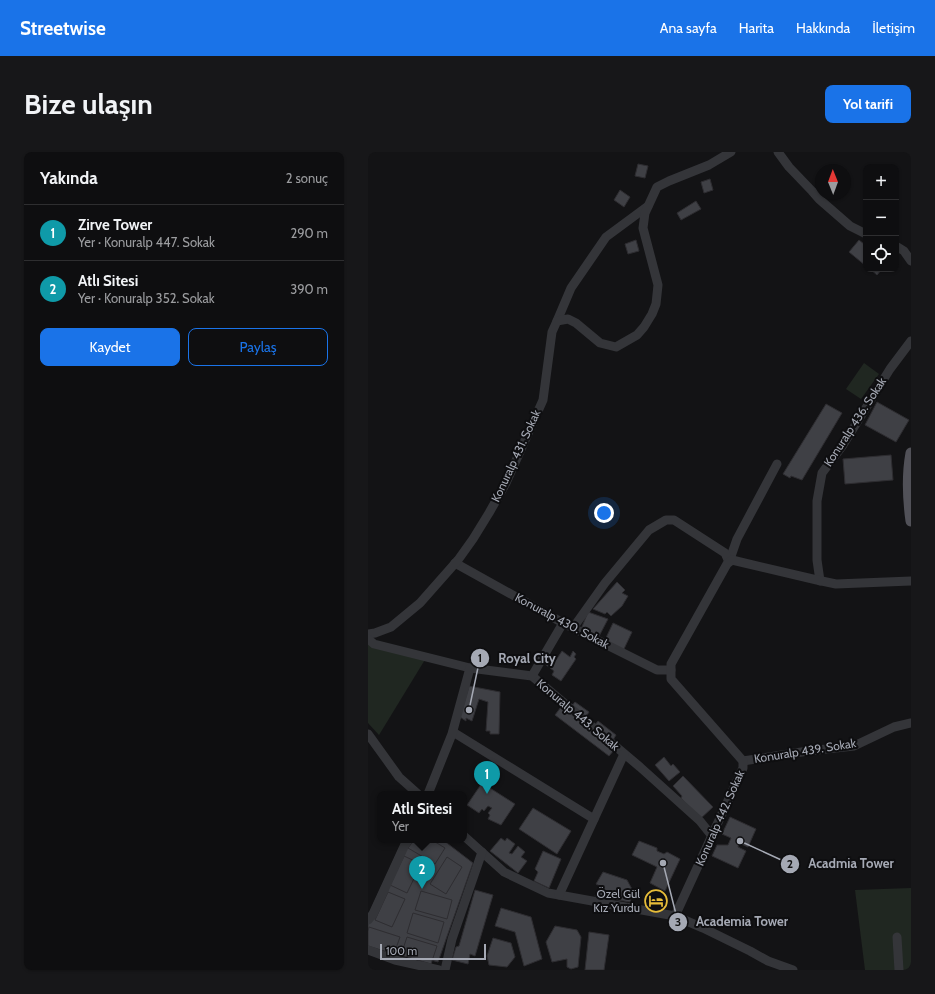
<!DOCTYPE html>
<html lang="tr">
<meta charset="utf-8">
<style>
body{margin:0;font-family:Cabin,sans-serif;background:#171719;color:#f1f3f6}
.controls{position:absolute;right:12px;top:12px;display:grid;overflow:hidden;border-radius:8px;box-shadow:0 1px 3px #0004}
.controls button{width:36px;height:36px;display:grid;place-items:center;padding:0;border:0;border-bottom:1px solid #2e2e30;background:#0e0e10;color:#f1f3f6;font:20px sans-serif}
.compass{position:absolute;left:447px;top:12px;width:36px;height:36px;border-radius:50%;background:#0e0e10;box-shadow:0 1px 3px #0004;rotate:359deg}
.scale{position:absolute;left:12px;bottom:10px;width:106px;box-sizing:border-box;padding-left:4px;border:2px solid #a5a9b4;border-top:0;font-size:11px;line-height:14px;white-space:nowrap;color:#a5a9b4;-webkit-text-stroke:3px #0e0e10;paint-order:stroke}
.you{position:absolute;left:236px;top:361px;width:14px;height:14px;margin:-10px;border:3px solid #fff;border-radius:50%;background:#1a73e8;box-shadow:0 0 0 6px #1a73e833}
.badge{display:grid;place-items:center;width:26px;height:26px;border-radius:50%;background:#1a73e8;color:#fff;font-size:13px;font-weight:700}
.pin{position:absolute;translate:-50% -33px;filter:drop-shadow(0 1px 2px #0008)}
.pin::after{content:'';position:absolute;top:21px;width:14px;height:12px;background:inherit;clip-path:polygon(0 0,100% 0,50% 100%)}
.popup{position:absolute;left:9px;top:639px;width:90px;height:52px;box-sizing:border-box;display:grid;place-content:center;border-radius:8px;background:#0e0e10;filter:drop-shadow(0 1px 3px #0005);font-size:13px;white-space:nowrap;color:#9b9c9f}
.popup b{font-size:15px;color:#f1f3f6}
.popup::after{content:'';position:absolute;left:50%;top:100%;margin-left:-8px;border:8px solid transparent;border-top-color:#0e0e10}
.list{margin:0;padding:0;list-style:none}
h2{display:flex;justify-content:space-between;align-items:center;height:52px;margin:0;padding:0 16px;font-size:17px}
h2 small{font-size:13px;font-weight:400;color:#9b9c9f}
.list li{display:grid;grid-template-columns:26px 1fr auto;gap:12px;align-items:center;box-sizing:border-box;height:56px;padding:0 16px;border-top:1px solid #2e2e30}
.list b{display:block;font-size:15px;white-space:nowrap}
.list p{margin:0;font-size:13px;white-space:nowrap;color:#9b9c9f}
.list em{font-size:13px;font-style:normal;color:#9b9c9f}
.actions{display:flex;gap:8px;padding:12px 16px}
.actions a{flex:1;padding:9px 0;border:1px solid #1a73e8;border-radius:8px;text-align:center;font-size:14px;color:#1a73e8}
.actions .main{background:#1a73e8;color:#fff}
.icon{flex:none;width:22px;height:22px;fill:none;stroke:currentColor;stroke-width:2;stroke-linecap:round;stroke-linejoin:round}
.map{position:relative;flex:none;width:543px;height:818px;overflow:hidden;border-radius:8px}
header{display:flex;align-items:center;gap:24px;box-sizing:border-box;height:56px;padding:0 20px;background:#1a73e8;color:#fff}
header strong{font-size:19px}
nav{display:flex;gap:22px;margin-inline-start:auto;font-size:14px}
.intro{display:flex;align-items:center;justify-content:space-between;box-sizing:border-box;height:96px;padding:0 24px}
h1{margin:0;font-size:28px}
.button{padding:10px 18px;border-radius:8px;background:#1a73e8;color:#fff;font-size:14px;font-weight:700}
main{display:flex;gap:24px;padding:0 24px}
aside{flex:1;background:#0e0e10;border-radius:8px;box-shadow:0 1px 3px #0004}
.map>svg:first-child{display:block}
</style>
<header>
<strong>Streetwise</strong>
<nav><a>Ana sayfa</a><a>Harita</a><a>Hakkında</a><a>İletişim</a></nav>
</header>
<div class="intro"><h1>Bize ulaşın</h1><a class="button">Yol tarifi</a></div>
<main>
<aside>
<h2>Yakında<small>2 sonuç</small></h2>
<ul class="list">
<li><span class="badge" style="background:#0f9aa8">1</span><div><b>Zirve Tower</b><p>Yer · Konuralp 447. Sokak</p></div><em>290 m</em></li>
<li><span class="badge" style="background:#0f9aa8">2</span><div><b>Atlı Sitesi</b><p>Yer · Konuralp 352. Sokak</p></div><em>390 m</em></li>
</ul>
<div class="actions"><a class="main">Kaydet</a><a>Paylaş</a></div>
</aside>
<div class="map">
<svg width="543" height="818" viewBox="0 0 543 818">
<rect width="100%" height="100%" fill="#131315"/>
<g fill="#202721">
<polygon points="496,211 511,222 493,247 478,237"/>
<polygon points="0,492 58,506 11,583 0,571"/>
<polygon points="543,736 543,818 497,818 487,738"/>
</g>
<g fill="#3f4045" stroke="#2e2d31">
<polygon points="270,12 280,14 277,26 267,24"/>
<polygon points="342,27 345,38 336,41 333,30"/>
<polygon points="252,38 262,45 256,55 246,48"/>
<polygon points="328,49 333,57 313,68 309,61"/>
<polygon points="268,88 271,99 260,102 257,92"/>
<polygon points="491,88 496,92 498,90 498,114 481,100"/>
<polygon points="502,117 514,117 509,123"/>
<polygon points="509,250 541,268 528,290 497,273"/>
<polygon points="458,252 474,261 434,328 423,324 422,326 415,322"/>
<polygon points="523,303 525,328 477,332 475,307"/>
<polygon points="249,430 257,438 254,441 260,444 254,454 243,464 239,460 237,462 225,457"/>
<polygon points="220,460 240,467 228,490 211,482"/>
<polygon points="245,471 264,480 255,499 236,490"/>
<polygon points="194,499 202,505 205,499 208,502 206,505 208,507 193,529 184,523 186,519 177,512 183,505 188,508"/>
<polygon points="101,534 132,540 131,582 122,582 122,579 118,579 120,550 111,547 104,569 98,566 98,569 92,565"/>
<polygon points="207,550 221,560 215,569 224,577 230,569 248,583 245,588 251,592 241,604 187,563 193,555 199,560"/>
<polygon points="296,605 303,614 305,612 312,620 301,629 287,613"/>
<polygon points="315,624 345,655 331,668 313,646 314,644 305,634"/>
<polygon points="114,631 147,652 133,673 120,667 122,663 120,661 124,656 120,654 116,659 114,657 111,661 99,653"/>
<polygon points="165,656 203,679 189,702 151,677"/>
<polygon points="362,665 388,677 380,695 371,691 370,695 378,699 370,716 344,704 349,693 360,693 363,686 354,682"/>
<polygon points="133,686 137,689 139,686 147,692 141,701 144,702 150,694 157,700 153,705 159,709 150,721 122,699"/>
<polygon points="35,688 75,688 105,711 70,810 0,790 0,764"/>
<polygon points="46,688 64,688 77,696 67,712 40,696"/>
<polygon points="271,689 289,696 289,699 296,702 299,700 312,707 297,739 282,731 289,715 264,703"/>
<polygon points="175,699 193,707 181,736 166,729 170,720 167,717"/>
<polygon points="36,704 53,712 39,741 22,733"/>
<polygon points="79,705 94,715 78,742 62,732"/>
<polygon points="235,720 259,728 265,739 262,750 227,744 232,734 228,732"/>
<polygon points="107,738 125,743 107,804 102,802 100,812 84,808 88,795 91,794"/>
<polygon points="53,739 84,748 79,767 47,758"/>
<polygon points="20,740 37,747 24,775 7,768"/>
<polygon points="133,756 163,765 174,807 156,814 147,780 127,774"/>
<polygon points="45,761 76,770 70,791 39,781"/>
<polygon points="187,774 209,778 213,785 210,815 203,817 199,815 199,807 184,810 178,790"/>
<polygon points="1,775 32,785 26,802 0,794 0,779"/>
<polygon points="221,780 241,783 236,818 217,818"/>
<polygon points="39,785 69,794 63,812 33,803"/>
<polygon points="125,786 143,791 147,805 139,815 121,813 119,804"/>
</g>
<g fill="none" stroke-linecap="round" stroke-linejoin="round">
<g stroke="#343539" stroke-width="9">
<polyline points="410,0 421,15 444,39 451,47 482,74 498,82"/>
<polyline points="528,94 536,99 543,109"/>
<polyline points="189,169 203,136 238,85 280,54"/>
<polyline points="361,410 369,387 409,312"/>
<polyline points="87,411 195,471 289,518 303,518"/>
<polyline points="452,429 449,408 449,349 454,321 475,293 522,217 543,189"/>
<polyline points="205,476 237,431 281,378 298,368 306,368 357,401 361,410"/>
<polyline points="0,482 7,481 23,475 52,451 90,408 105,387 121,361 138,331 175,248 184,180 189,169 200,167 208,171 232,191 248,195 269,183 276,175 284,162 288,152 290,133 275,76 277,61 289,35 301,29 341,13 363,0"/>
<polyline points="0,487 6,492 102,516 164,524 272,615 332,669 344,684"/>
<polyline points="164,524 195,471"/>
<polyline points="85,580 226,667"/>
<polyline points="0,582 31,625 50,642"/>
<polyline points="375,609 440,599 486,594 526,575 543,571"/>
<polyline points="60,642 84,582 102,516"/>
<polyline points="96,684 136,720 180,741 307,764 335,776 382,799 400,809 425,818"/>
<polyline points="191,743 256,602"/>
<polyline points="307,764 375,616 375,609 303,527 303,512 359,412 364,408 449,428 468,432 543,429"/>
<polyline points="0,768 5,762 39,688"/>
<polyline points="529,785 531,818"/>
<polyline points="0,798 27,808 71,818"/>
<polyline points="77,818 84,787 114,700"/>
</g>
<path stroke="#515158" stroke-width="11" d="M543 301C539 323 540 347 543 369"/>
</g>
<defs>
<g id="hotel-ring" transform="scale(1.15)"><circle r="9.5" fill="#0e0e10" stroke="#e7bd39" stroke-width="1.5"/><path d="M-6-4.5h1.5V1H6V5H4.5V3h-9V5H-6ZM-4 0a1.8 1.8 0 1 1 3.6 0ZM.5 0V-2.5h3Q6-2.5 6 0Z" fill="#e7bd39"/></g>
</defs>
<g fill-rule="evenodd">
<use href="#hotel-ring" x="288" y="749"/>
</g>
<g text-anchor="middle" stroke-width="4" stroke-linejoin="round" paint-order="stroke">
<g font-size="12" fill="#a5a9b4" stroke="#0e0e10">
<text transform="translate(487 270) rotate(-57)" y="4">Konuralp 436. Sokak</text>
<text transform="translate(148 304) rotate(-65)" y="4">Konuralp 431. Sokak</text>
<text transform="translate(194 469) rotate(28)" y="4">Konuralp 430. Sokak</text>
<text transform="translate(210 563) rotate(40)" y="4">Konuralp 443. Sokak</text>
<text transform="translate(437 599) rotate(-9)" y="4">Konuralp 439. Sokak</text>
<text transform="translate(352 666) rotate(-66)" y="4">Konuralp 442. Sokak</text>
</g>
<g font-size="12" fill="#a5a9b4" stroke="#0e0e10" text-anchor="end">
<text x="272" y="746">Özel Gül<tspan x="272" dy="14">Kız Yurdu</tspan></text>
</g>
</g>
<path fill="none" stroke="#a5a9b4" stroke-width="1.5" d="M101 558L112 506M372 689L422 712M295 711L310 770"/>
<g fill="#a5a9b4" stroke="#0e0e10" stroke-width="1.5">
<circle cx="101" cy="558" r="4"/>
<circle cx="372" cy="689" r="4"/>
<circle cx="295" cy="711" r="4"/>
<circle cx="112" cy="506" r="10"/>
<circle cx="422" cy="712" r="10"/>
<circle cx="310" cy="770" r="10"/>
</g>
<g font-size="12" text-anchor="middle" font-weight="bold" fill="#111">
<text x="112" y="510">1</text>
<text x="422" y="716">2</text>
<text x="310" y="774">3</text>
</g>
<g font-size="13" text-anchor="middle" font-weight="bold" fill="#a5a9b4" stroke="#0e0e10" stroke-width="4" stroke-linejoin="round" paint-order="stroke">
<text x="159" y="511">Royal City</text>
<text x="483" y="716">Acadmia Tower</text>
<text x="374" y="774">Academia Tower</text>
</g>
</svg>
<div class="controls">
<button>+</button>
<button>−</button>
<button><svg class="icon" aria-label="locate" viewBox="0 0 24 24"><circle cx="12" cy="12" r="6"/><path d="M12 2v4M12 18v4M2 12h4M18 12h4"/></svg></button>
</div>
<svg class="compass" viewBox="-18 -18 36 36"><path d="M0-13l5 13h-10z" fill="#e53935"/><path d="M0 13l5-13h-10z" fill="#9b9c9f"/></svg>
<div class="scale">100 m</div>
<div class="you"></div>
<div class="pin badge" style="left:119px;top:642px;background:#0f9aa8">1</div>
<div class="pin badge" style="left:54px;top:737px;background:#0f9aa8">2</div>
<div class="popup"><b>Atlı Sitesi</b>Yer</div>
</div>
</main>
